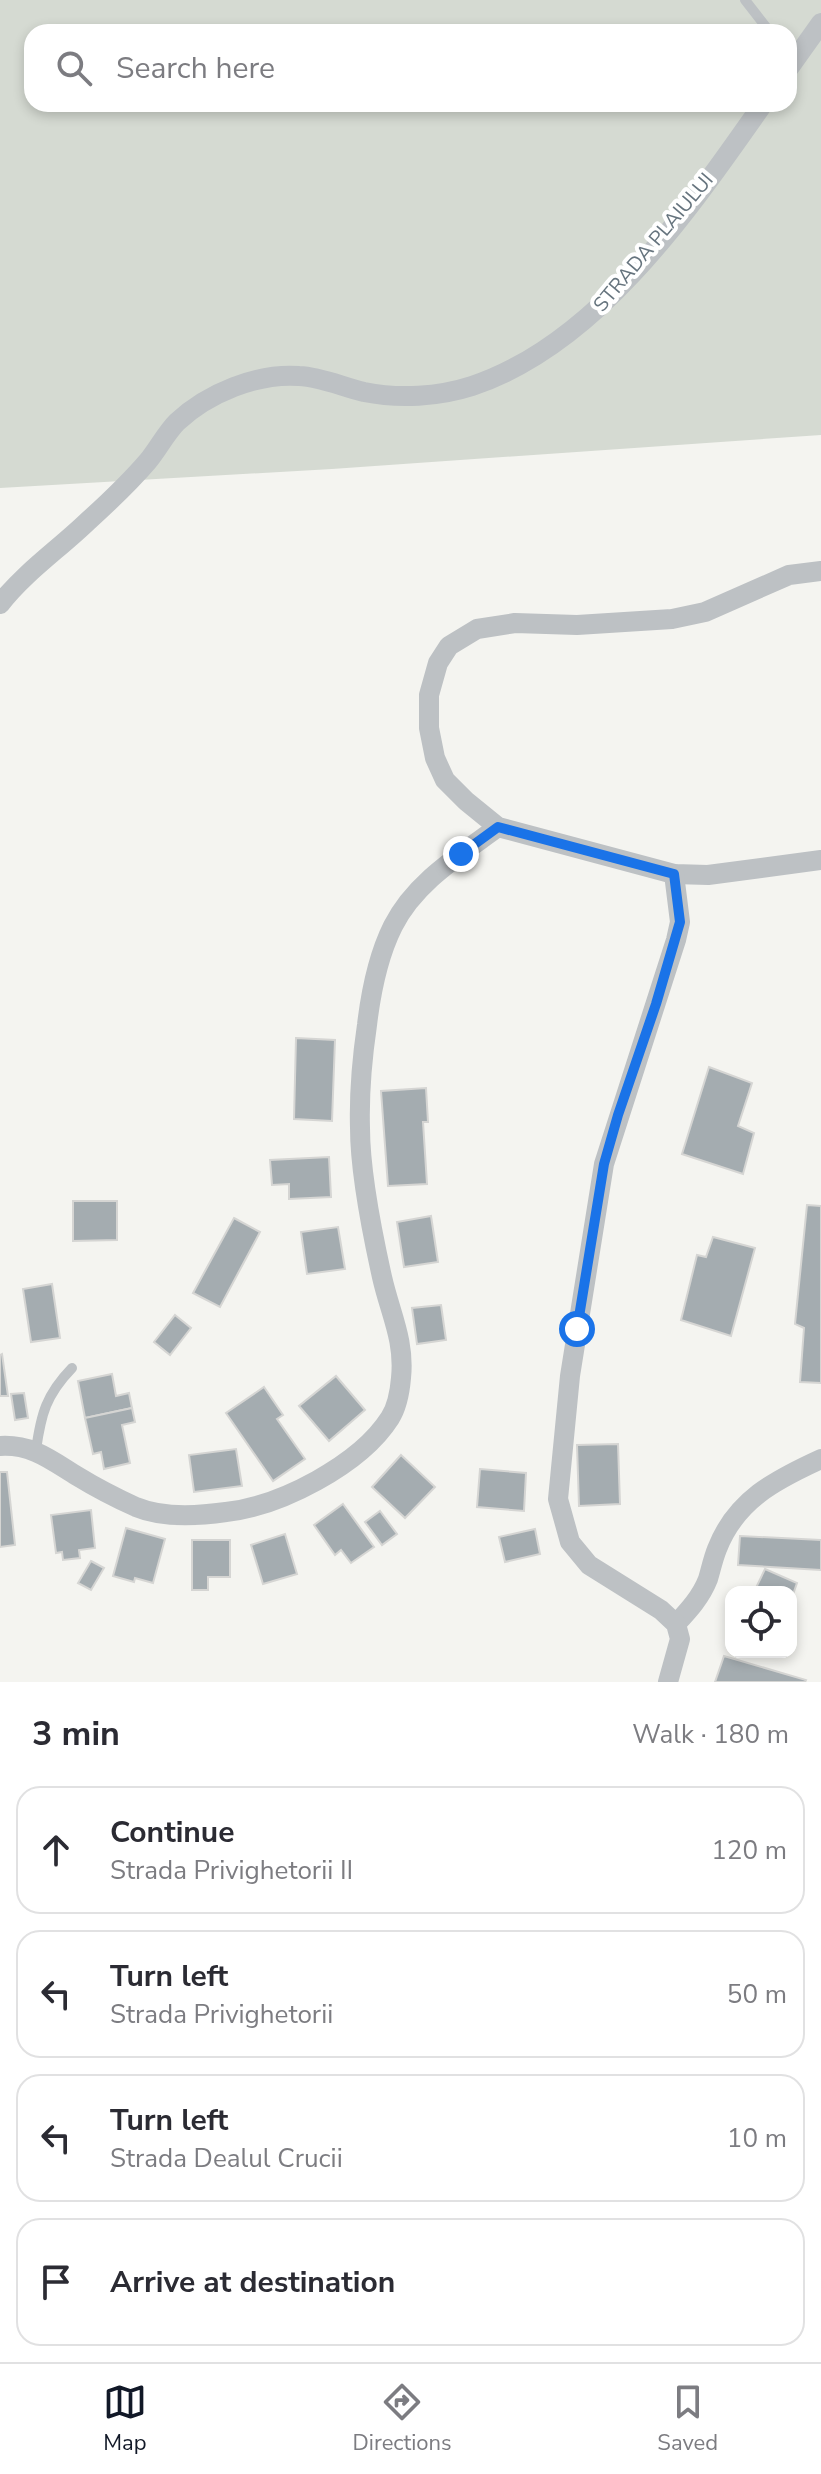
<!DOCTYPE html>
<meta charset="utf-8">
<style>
body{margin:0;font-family:"Nunito Sans",sans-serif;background:#f2f2f3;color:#2b2b33}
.controls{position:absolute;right:24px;bottom:24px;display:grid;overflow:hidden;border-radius:16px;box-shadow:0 4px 12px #0003}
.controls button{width:72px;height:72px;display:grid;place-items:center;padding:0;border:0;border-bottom:2px solid #e1e1e2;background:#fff;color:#2b2b33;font:40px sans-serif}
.stop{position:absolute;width:24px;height:24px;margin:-18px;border:6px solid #1a73e8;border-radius:50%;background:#fff}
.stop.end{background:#1a73e8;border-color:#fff;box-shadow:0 2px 8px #0008}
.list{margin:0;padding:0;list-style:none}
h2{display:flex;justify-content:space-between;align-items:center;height:104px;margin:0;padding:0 32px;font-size:34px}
h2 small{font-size:26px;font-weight:400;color:#7c7c81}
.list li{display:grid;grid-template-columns:52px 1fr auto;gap:24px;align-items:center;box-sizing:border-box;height:128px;margin:0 16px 16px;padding:0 16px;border:2px solid #e1e1e2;border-radius:24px}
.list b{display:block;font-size:30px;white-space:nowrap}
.list p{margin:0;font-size:26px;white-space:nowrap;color:#7c7c81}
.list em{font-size:26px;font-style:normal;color:#7c7c81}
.icon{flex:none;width:44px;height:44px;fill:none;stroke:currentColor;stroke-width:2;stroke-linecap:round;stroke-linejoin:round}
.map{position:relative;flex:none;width:821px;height:1682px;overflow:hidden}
.search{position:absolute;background:#fff;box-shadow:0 4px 12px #0003;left:24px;right:24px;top:24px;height:88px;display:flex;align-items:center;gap:20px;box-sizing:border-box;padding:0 28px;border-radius:24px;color:#7c7c81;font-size:30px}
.sheet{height:680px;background:#fff}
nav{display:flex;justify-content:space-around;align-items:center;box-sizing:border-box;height:112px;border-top:2px solid #e1e1e2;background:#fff;font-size:22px;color:#7c7c81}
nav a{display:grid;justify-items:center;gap:4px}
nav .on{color:#111827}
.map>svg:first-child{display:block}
</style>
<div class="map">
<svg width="821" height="1682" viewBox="0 0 821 1682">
<rect width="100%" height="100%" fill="#f4f4f0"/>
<path fill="#d5dad2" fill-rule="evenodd" d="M0 0H821V435L332 469 0 488ZM32 32H789V104H32Z"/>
<g fill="#a4acb0" stroke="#d5d5d3" stroke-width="2">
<polygon points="296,1038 335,1040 332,1121 294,1119"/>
<polygon points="709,1067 752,1083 738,1126 754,1133 743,1174 682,1154"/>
<polygon points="426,1088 428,1122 423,1122 427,1184 388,1186 381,1091"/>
<polygon points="329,1157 331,1197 289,1199 289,1184 272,1185 270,1160"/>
<polygon points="73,1201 117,1201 117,1240 73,1241"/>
<polygon points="807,1205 821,1206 821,1383 800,1382 804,1328 795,1324"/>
<polygon points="431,1216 438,1262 404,1267 397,1222"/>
<polygon points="234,1218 260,1232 220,1307 193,1293"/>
<polygon points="338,1227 345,1269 307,1274 301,1232"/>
<polygon points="713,1237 755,1248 731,1336 681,1320 697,1255 706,1257"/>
<polygon points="52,1284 60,1338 31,1342 23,1289"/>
<polygon points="441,1305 446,1340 417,1344 412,1308"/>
<polygon points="175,1315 191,1328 170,1355 154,1342"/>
<polygon points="2,1354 8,1396 0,1396 0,1355"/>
<polygon points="112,1374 116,1396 129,1393 132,1408 85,1418 78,1381"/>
<polygon points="336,1376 365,1410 329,1441 299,1406"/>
<polygon points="264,1387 283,1415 277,1419 305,1459 273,1481 226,1413"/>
<polygon points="24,1393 28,1418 15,1420 11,1394"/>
<polygon points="132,1408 135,1422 122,1425 130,1463 104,1469 101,1452 93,1454 85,1418"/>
<polygon points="618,1444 620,1504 579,1506 577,1445"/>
<polygon points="236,1449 242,1486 194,1492 189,1455"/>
<polygon points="401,1455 435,1487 405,1518 372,1487"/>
<polygon points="480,1469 526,1473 524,1511 477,1507"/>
<polygon points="0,1472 7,1472 15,1545 0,1547"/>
<polygon points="343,1504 374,1547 351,1563 341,1550 335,1555 314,1525"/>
<polygon points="91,1510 95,1548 79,1550 80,1558 63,1560 62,1552 56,1553 51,1515"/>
<polygon points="380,1511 397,1534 382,1545 365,1522"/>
<polygon points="126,1528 165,1539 153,1583 135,1578 134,1582 113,1576"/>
<polygon points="535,1529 540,1554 505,1562 499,1537"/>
<polygon points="285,1534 297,1574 263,1584 251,1545"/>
<polygon points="740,1536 821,1540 821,1570 738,1565"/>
<polygon points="192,1540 230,1540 230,1577 208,1577 208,1590 192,1590"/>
<polygon points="91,1561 104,1568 91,1590 78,1583"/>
<polygon points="765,1569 797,1583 791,1600 791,1592 754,1592"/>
<polygon points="724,1656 806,1680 805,1682 715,1682"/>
</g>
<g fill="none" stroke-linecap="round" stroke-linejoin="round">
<g stroke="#bdc1c4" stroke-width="10">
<polyline points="745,0 770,32"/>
<path d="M36 1450C41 1414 46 1395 72 1368"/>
</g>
<g stroke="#bdc1c4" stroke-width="20">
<polyline points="789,68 821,23"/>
<polyline points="821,571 789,575 705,612 672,619 577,625 515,623 477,629 449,646 438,663 429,695 429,728 435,758 445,780 466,801 498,827 674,874 708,875 821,860"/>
<path d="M0 604C25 572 59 549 88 521 109 502 130 482 148 461 158 449 166 433 177 422 208 393 257 373 299 376 322 377 342 387 364 392 399 399 438 397 472 386 598 344 689 209 763 104"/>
<path d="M0 1446C32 1444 51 1460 77 1476 95 1487 116 1498 136 1507 162 1518 198 1516 226 1512 280 1506 360 1465 390 1418 397 1407 400 1390 401 1378 405 1340 390 1313 382 1277 372 1232 360 1173 360 1128 359 1093 362 1059 367 1025 371 991 378 956 393 926 415 882 460 855 498 827"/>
<path d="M676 1624C689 1610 701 1597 708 1579 711 1569 713 1559 717 1549 736 1500 775 1480 821 1459"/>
<polyline points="668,1682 680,1639 676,1624 661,1610 589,1565 570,1542 558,1499 570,1376 604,1164 676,940 680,922 674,874"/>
</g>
</g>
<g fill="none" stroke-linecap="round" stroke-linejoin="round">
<polyline stroke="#1a73e8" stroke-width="10" points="461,854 498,827 674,874 680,922 656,1004 618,1115 604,1164 577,1329"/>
</g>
<g text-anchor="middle" stroke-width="8" stroke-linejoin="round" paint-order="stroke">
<g font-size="20" fill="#66747e" stroke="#fff">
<text transform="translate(653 242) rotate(-50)" y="7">STRADA PLAIULUI</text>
</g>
</g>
</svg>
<div class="controls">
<button><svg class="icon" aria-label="locate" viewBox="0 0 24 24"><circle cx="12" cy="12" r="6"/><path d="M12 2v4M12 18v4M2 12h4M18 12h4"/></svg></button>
</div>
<div class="stop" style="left:577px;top:1329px"></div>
<div class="stop end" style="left:461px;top:854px"></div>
<div class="search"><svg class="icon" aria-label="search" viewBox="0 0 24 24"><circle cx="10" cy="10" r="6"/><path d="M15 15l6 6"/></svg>Search here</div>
</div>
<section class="sheet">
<h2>3 min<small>Walk · 180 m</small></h2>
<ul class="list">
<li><svg class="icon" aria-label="ahead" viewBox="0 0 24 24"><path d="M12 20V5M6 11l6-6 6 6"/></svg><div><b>Continue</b><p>Strada Privighetorii II</p></div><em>120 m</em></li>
<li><svg class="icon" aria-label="left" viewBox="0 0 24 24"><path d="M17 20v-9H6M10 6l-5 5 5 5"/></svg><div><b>Turn left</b><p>Strada Privighetorii</p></div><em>50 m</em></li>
<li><svg class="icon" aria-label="left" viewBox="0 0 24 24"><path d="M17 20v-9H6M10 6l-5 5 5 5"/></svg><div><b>Turn left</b><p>Strada Dealul Crucii</p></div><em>10 m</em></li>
<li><svg class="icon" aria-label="arrive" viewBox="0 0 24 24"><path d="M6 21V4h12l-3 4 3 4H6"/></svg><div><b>Arrive at destination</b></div></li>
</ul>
</section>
<nav>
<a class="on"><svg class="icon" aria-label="map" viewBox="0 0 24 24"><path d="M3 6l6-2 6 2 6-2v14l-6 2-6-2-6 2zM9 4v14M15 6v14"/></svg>Map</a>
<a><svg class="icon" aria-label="directions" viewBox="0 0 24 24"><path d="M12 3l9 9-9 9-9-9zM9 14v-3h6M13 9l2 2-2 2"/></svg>Directions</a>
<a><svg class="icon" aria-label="saved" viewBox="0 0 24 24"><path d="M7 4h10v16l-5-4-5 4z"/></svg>Saved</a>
</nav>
